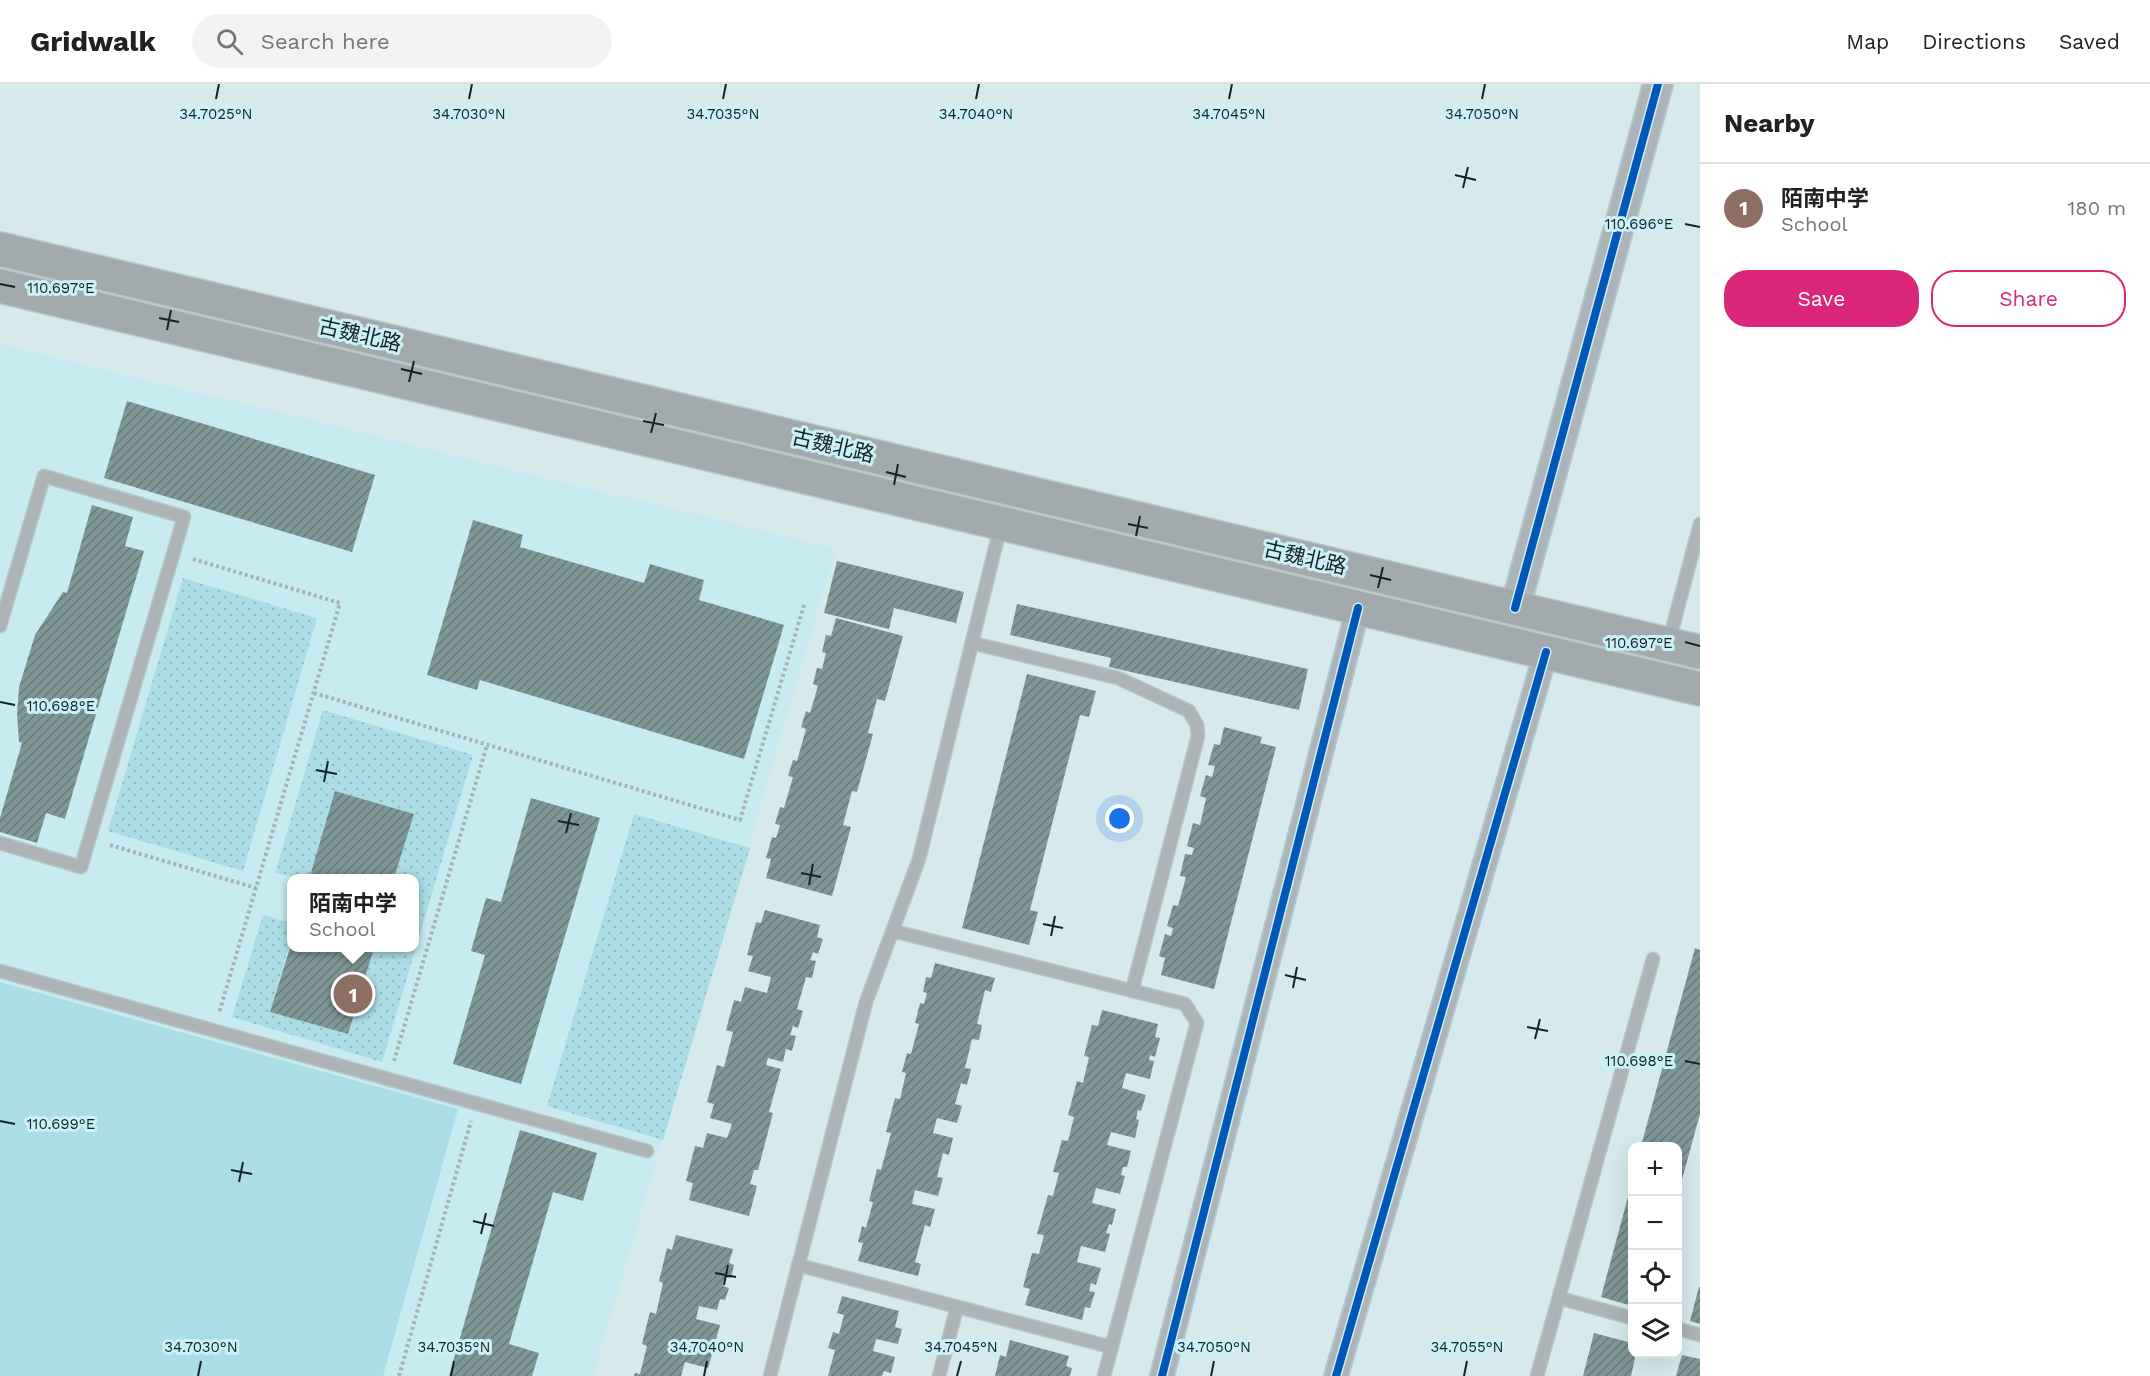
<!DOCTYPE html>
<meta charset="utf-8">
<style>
body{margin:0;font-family:"Work Sans","Noto Sans SC",sans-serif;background:#f2f2f2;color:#202124}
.controls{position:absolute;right:18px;bottom:18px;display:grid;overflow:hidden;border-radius:12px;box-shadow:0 6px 24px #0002}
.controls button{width:54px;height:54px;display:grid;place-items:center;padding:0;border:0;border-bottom:2px solid #e0e0e0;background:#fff;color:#202124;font:30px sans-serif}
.you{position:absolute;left:1120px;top:735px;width:21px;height:21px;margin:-15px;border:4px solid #fff;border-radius:50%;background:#1a73e8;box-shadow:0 0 0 9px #1a73e833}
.badge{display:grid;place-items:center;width:39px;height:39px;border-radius:50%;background:#db2777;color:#fff;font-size:20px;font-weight:700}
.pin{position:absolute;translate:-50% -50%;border:3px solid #fff;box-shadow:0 2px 6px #0006}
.popup{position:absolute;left:287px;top:790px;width:132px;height:78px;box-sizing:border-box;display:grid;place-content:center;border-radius:12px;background:#fff;filter:drop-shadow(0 2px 4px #0005);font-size:20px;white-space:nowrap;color:#757577}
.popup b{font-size:22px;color:#202124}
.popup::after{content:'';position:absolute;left:50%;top:100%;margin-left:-12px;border:12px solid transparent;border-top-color:#fff}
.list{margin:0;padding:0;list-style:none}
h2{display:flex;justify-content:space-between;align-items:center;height:78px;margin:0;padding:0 24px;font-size:26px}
h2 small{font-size:20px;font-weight:400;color:#757577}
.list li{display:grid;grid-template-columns:39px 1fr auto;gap:18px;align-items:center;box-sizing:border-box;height:90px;padding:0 24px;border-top:2px solid #e0e0e0}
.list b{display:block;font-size:22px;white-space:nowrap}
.list p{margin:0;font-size:20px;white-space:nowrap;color:#757577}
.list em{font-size:20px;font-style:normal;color:#757577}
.actions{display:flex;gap:12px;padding:18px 24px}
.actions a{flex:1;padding:14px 0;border:2px solid #db2777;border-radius:24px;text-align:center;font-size:21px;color:#db2777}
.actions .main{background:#db2777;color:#fff}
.icon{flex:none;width:33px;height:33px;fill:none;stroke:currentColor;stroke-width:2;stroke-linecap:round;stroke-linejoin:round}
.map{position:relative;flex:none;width:1700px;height:1292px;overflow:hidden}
header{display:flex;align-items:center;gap:36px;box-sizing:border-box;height:84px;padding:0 30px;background:#fff;border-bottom:2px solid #e0e0e0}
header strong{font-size:28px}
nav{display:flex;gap:33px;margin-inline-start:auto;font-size:21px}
.search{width:420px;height:54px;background:#f2f2f2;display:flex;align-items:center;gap:15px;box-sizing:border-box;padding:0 21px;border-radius:33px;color:#757577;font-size:22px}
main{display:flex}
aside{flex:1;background:#fff}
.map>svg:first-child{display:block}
</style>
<header>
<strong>Gridwalk</strong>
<div class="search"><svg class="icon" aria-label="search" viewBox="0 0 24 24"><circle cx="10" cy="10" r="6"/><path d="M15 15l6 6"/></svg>Search here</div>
<nav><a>Map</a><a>Directions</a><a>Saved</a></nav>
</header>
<main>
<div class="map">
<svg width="1700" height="1292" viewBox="0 0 1700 1292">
<defs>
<pattern id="grass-dots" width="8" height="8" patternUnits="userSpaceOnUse" patternTransform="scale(1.5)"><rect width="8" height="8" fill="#acdde6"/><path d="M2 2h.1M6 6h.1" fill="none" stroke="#93bdc5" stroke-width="1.8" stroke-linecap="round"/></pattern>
<pattern id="building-hatch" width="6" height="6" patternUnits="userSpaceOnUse" patternTransform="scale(1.5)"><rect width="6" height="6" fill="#809798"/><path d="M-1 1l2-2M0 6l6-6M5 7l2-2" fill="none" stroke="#687b7c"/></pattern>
</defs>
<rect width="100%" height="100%" fill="#d6eaee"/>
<path fill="#c7ebf1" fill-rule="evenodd" d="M0 260 836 465 593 1292H0ZM292 794H415V864H292Z"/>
<g fill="url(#grass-dots)">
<polygon points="183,494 317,534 243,787 108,747"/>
<polygon points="323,626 473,671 382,978 232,933 263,831 291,839 291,855 270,928 348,950 374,864 415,864 415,794 394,794 413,730 336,707 310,792 303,790 302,794 275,789"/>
<polygon points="634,730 750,764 663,1056 547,1022"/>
</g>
<polygon fill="#acdde6" points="0,898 458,1025 383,1292 0,1292"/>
<g fill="url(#building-hatch)">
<polygon points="127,317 375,391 352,468 104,394"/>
<polygon points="92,421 133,433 125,462 144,467 65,735 46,729 37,759 0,748 0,734 22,659 19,658 17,630 19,603 35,551 63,508 67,509"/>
<polygon points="473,436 523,451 520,463 644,499 650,480 704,496 699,516 784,541 744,675 480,596 477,606 427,591"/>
<polygon points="837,477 964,508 956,539 894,524 889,545 824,529"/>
<polygon points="1017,520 1308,585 1299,626 1109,583 1111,574 1010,551"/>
<polygon points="836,534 903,552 885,617 877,615 868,649 873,650 857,708 852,707 843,741 851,743 832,812 766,794 771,775 766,774 772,753 776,754 780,741 775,740 780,723 784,724 793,693 788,692 793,676 797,677 806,645 801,643 806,627 810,629 818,602 813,600 817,584 822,585 826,569 822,568 826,551 831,552"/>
<polygon points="1027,590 1096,607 1089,633 1080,631 1030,826 1038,828 1029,861 962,844"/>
<polygon points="1224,643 1262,653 1260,659 1276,663 1214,905 1161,891 1165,874 1159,872 1165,850 1171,852 1173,844 1167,842 1173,821 1178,822 1186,793 1180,792 1185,770 1192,771 1194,764 1187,762 1193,739 1200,741 1206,714 1200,712 1206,691 1212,693 1215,682 1208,681 1214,660 1220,661"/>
<polygon points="335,707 414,730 394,794 302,794 303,790 310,792"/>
<polygon points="531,714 600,734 521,1000 453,980 485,871 471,867 486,814 501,818"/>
<polygon points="765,826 820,841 817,853 823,855 818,870 813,868 810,876 816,877 812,894 806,893 797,925 803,927 798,944 793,942 790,951 796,952 792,967 786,965 783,978 768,974 766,981 781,985 769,1028 773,1029 758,1086 754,1086 750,1100 757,1102 749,1132 689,1116 693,1099 686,1097 695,1062 703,1064 707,1049 727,1054 732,1040 710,1034 714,1020 707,1018 717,981 724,983 733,948 726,946 734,916 741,918 745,903 767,909 771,893 748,887 753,872 747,871 756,838 761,839"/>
<polygon points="292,857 292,864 374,864 348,950 270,928"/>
<polygon points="1695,864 1700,866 1700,1030 1678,1110 1678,1062 1641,1062"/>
<polygon points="935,879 995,894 991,908 985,906 977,940 982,941 979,956 972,955 965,984 971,985 967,1001 961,999 955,1020 962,1022 957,1039 937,1034 933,1049 953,1054 949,1071 943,1069 937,1093 943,1094 938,1112 915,1106 912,1120 935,1125 930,1143 925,1141 915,1178 921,1180 918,1192 858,1177 863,1159 858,1158 862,1142 866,1144 873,1118 869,1117 877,1085 881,1086 891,1049 886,1048 895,1014 900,1015 906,989 902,988 907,969 911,970 919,940 915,939 920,919 924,920 927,909 923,908 926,893 931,894"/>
<polygon points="1102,926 1158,940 1155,953 1160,954 1155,973 1150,971 1149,976 1154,977 1150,995 1126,989 1122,1004 1146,1011 1141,1027 1138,1026 1136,1035 1139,1036 1135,1054 1111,1048 1107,1061 1131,1067 1127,1083 1123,1083 1121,1091 1125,1092 1120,1110 1096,1104 1092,1119 1116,1125 1112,1141 1109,1140 1106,1149 1110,1150 1105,1168 1081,1162 1077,1178 1101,1184 1096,1201 1091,1199 1089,1207 1095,1208 1090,1224 1085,1223 1082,1236 1025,1221 1030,1205 1023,1203 1032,1169 1039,1170 1044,1151 1037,1150 1048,1111 1053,1112 1059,1089 1053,1088 1062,1056 1068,1057 1074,1033 1068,1031 1077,997 1083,999 1089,973 1084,972 1092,941 1098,942"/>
<polygon points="520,1046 597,1069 583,1117 553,1108 509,1260 539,1269 532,1292 449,1292"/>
<polygon points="1632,1098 1632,1222 1601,1213"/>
<polygon points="676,1151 733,1165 729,1179 734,1181 731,1194 725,1193 723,1202 729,1204 725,1216 720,1215 717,1226 699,1222 696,1235 720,1241 715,1259 710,1258 707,1265 713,1267 708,1284 685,1278 681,1292 634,1292 635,1289 640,1290 647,1262 642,1260 650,1228 656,1230 663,1199 659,1197 667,1164 672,1166"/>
<polygon points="1699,1203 1700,1203 1700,1240 1690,1237"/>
<polygon points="842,1212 899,1227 895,1243 902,1245 898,1260 876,1255 873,1267 895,1273 891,1289 884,1287 882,1292 828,1292 835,1266 828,1264 833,1248 839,1250 844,1231 837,1229"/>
<polygon points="1594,1249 1632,1259 1632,1270 1636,1270 1631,1292 1583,1292"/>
<polygon points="1010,1256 1069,1272 1066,1282 1072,1284 1070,1292 995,1292 1000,1271 1006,1273"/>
<polygon points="1682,1271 1700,1275 1700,1292 1676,1292"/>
</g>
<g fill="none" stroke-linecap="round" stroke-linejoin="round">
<g stroke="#b5c5c8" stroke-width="15">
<g id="service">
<polyline points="0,542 44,392 184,433 81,783 0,759"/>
<polyline points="972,559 1118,594 1189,627 1197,641 1198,652 1132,907"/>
<polyline points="1668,561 1700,440"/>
<polyline points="893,847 1185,920 1197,939 1104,1292"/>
<polyline points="0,887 647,1067"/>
<polyline points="798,1181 1111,1263"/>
<polyline points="1559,1214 1632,1234"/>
<polyline points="1678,1245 1700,1251"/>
<polyline points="770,1292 866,918 919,775 1001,440"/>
<polyline points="939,1292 957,1223"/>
<polyline points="1537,1292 1653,875"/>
</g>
</g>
<g stroke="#b5c5c8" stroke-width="26">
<g id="minor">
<polyline points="1162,1292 1358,524"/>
<polyline points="1336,1292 1546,568"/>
</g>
</g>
<g stroke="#b5c5c8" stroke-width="32">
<polyline id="tertiary" points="1515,524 1658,0"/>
</g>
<g stroke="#b5c5c8" stroke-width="36">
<g id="secondary">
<polyline points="0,165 1700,568"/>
<polyline points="0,202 1700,605"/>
</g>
</g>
<g stroke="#a8b1b4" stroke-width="4" stroke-dasharray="3 3" stroke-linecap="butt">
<polyline points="193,475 340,519 219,929"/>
<polyline points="314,609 740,736 805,518"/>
<polyline points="110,761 256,804"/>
<polyline points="394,977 487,661"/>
<polyline points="399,1292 471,1037"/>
</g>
<use href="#service" stroke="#adb4b8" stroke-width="12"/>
<use href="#minor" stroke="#adb4b8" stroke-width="22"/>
<use href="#tertiary" stroke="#adb4b8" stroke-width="28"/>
<use href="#secondary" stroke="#a3aaad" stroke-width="33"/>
<g stroke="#cbf1f8" stroke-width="11">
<g id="cycleway">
<polyline points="1515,524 1658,0"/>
<polyline points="1162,1292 1358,524"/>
<polyline points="1336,1292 1546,568"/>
</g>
</g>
<use href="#cycleway" stroke="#0057b8" stroke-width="8"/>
</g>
<path fill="none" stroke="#152326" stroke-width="2" d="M216 15 219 0M469 15 472 0M723 15 726 0M976 15 979 0M1229 15 1232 0M1482 15 1485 0M1455 91 1476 96M1463 104 1468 83M1685 140 1700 143M0 200 15 203M159 234 179 238M167 246 171 226M401 285 422 290M409 298 414 277M643 337 664 341M651 349 656 329M886 388 906 393M894 401 898 380M1128 440 1148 444M1136 452 1140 432M1370 491 1391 496M1378 504 1383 483M1685 558 1700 562M0 618 15 621M316 686 337 690M324 698 328 677M558 737 579 741M566 749 571 729M801 789 821 793M809 801 813 780M1043 840 1063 844M1051 852 1055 832M1285 891 1306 896M1293 904 1297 883M1527 943 1548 947M1535 955 1540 935M1685 977 1700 980M0 1037 15 1040M231 1086 252 1090M239 1098 243 1078M473 1137 494 1142M481 1150 486 1129M715 1189 736 1193M724 1201 728 1181M198 1292 201 1277M451 1292 454 1277M704 1292 707 1277M957 1292 961 1277M1211 1292 1214 1277M1464 1292 1467 1277"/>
<g text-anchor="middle" stroke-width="6" stroke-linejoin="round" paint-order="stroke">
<g font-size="21" fill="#152326" stroke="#cbf1f8">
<text transform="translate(360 251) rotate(13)" y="7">古魏北路</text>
<text transform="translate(833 362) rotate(13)" y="7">古魏北路</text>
<text transform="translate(1305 474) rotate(13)" y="7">古魏北路</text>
</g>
</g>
<g font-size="15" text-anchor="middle" fill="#152326" stroke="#cbf1f8" stroke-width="6" stroke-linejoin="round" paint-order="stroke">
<text x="216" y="35">34.7025°N</text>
<text x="469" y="35">34.7030°N</text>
<text x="723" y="35">34.7035°N</text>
<text x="976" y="35">34.7040°N</text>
<text x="1229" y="35">34.7045°N</text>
<text x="1482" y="35">34.7050°N</text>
<text x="1639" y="145">110.696°E</text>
<text x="61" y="209">110.697°E</text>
<text x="1639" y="564">110.697°E</text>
<text x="61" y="627">110.698°E</text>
<text x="1639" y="982">110.698°E</text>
<text x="61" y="1045">110.699°E</text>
<text x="201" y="1268">34.7030°N</text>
<text x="454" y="1268">34.7035°N</text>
<text x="707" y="1268">34.7040°N</text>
<text x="961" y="1268">34.7045°N</text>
<text x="1214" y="1268">34.7050°N</text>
<text x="1467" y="1268">34.7055°N</text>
</g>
</svg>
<div class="controls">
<button>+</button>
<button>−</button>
<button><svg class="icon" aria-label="locate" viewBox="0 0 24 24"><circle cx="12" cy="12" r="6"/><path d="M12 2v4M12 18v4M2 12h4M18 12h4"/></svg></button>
<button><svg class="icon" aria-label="layers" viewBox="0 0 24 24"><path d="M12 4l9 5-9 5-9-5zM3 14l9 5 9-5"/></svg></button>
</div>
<div class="you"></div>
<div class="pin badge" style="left:353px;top:910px;background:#8d6e63">1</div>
<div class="popup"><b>陌南中学</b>School</div>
</div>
<aside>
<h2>Nearby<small></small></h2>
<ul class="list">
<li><span class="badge" style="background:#8d6e63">1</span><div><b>陌南中学</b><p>School</p></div><em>180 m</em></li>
</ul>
<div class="actions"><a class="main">Save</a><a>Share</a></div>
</aside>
</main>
